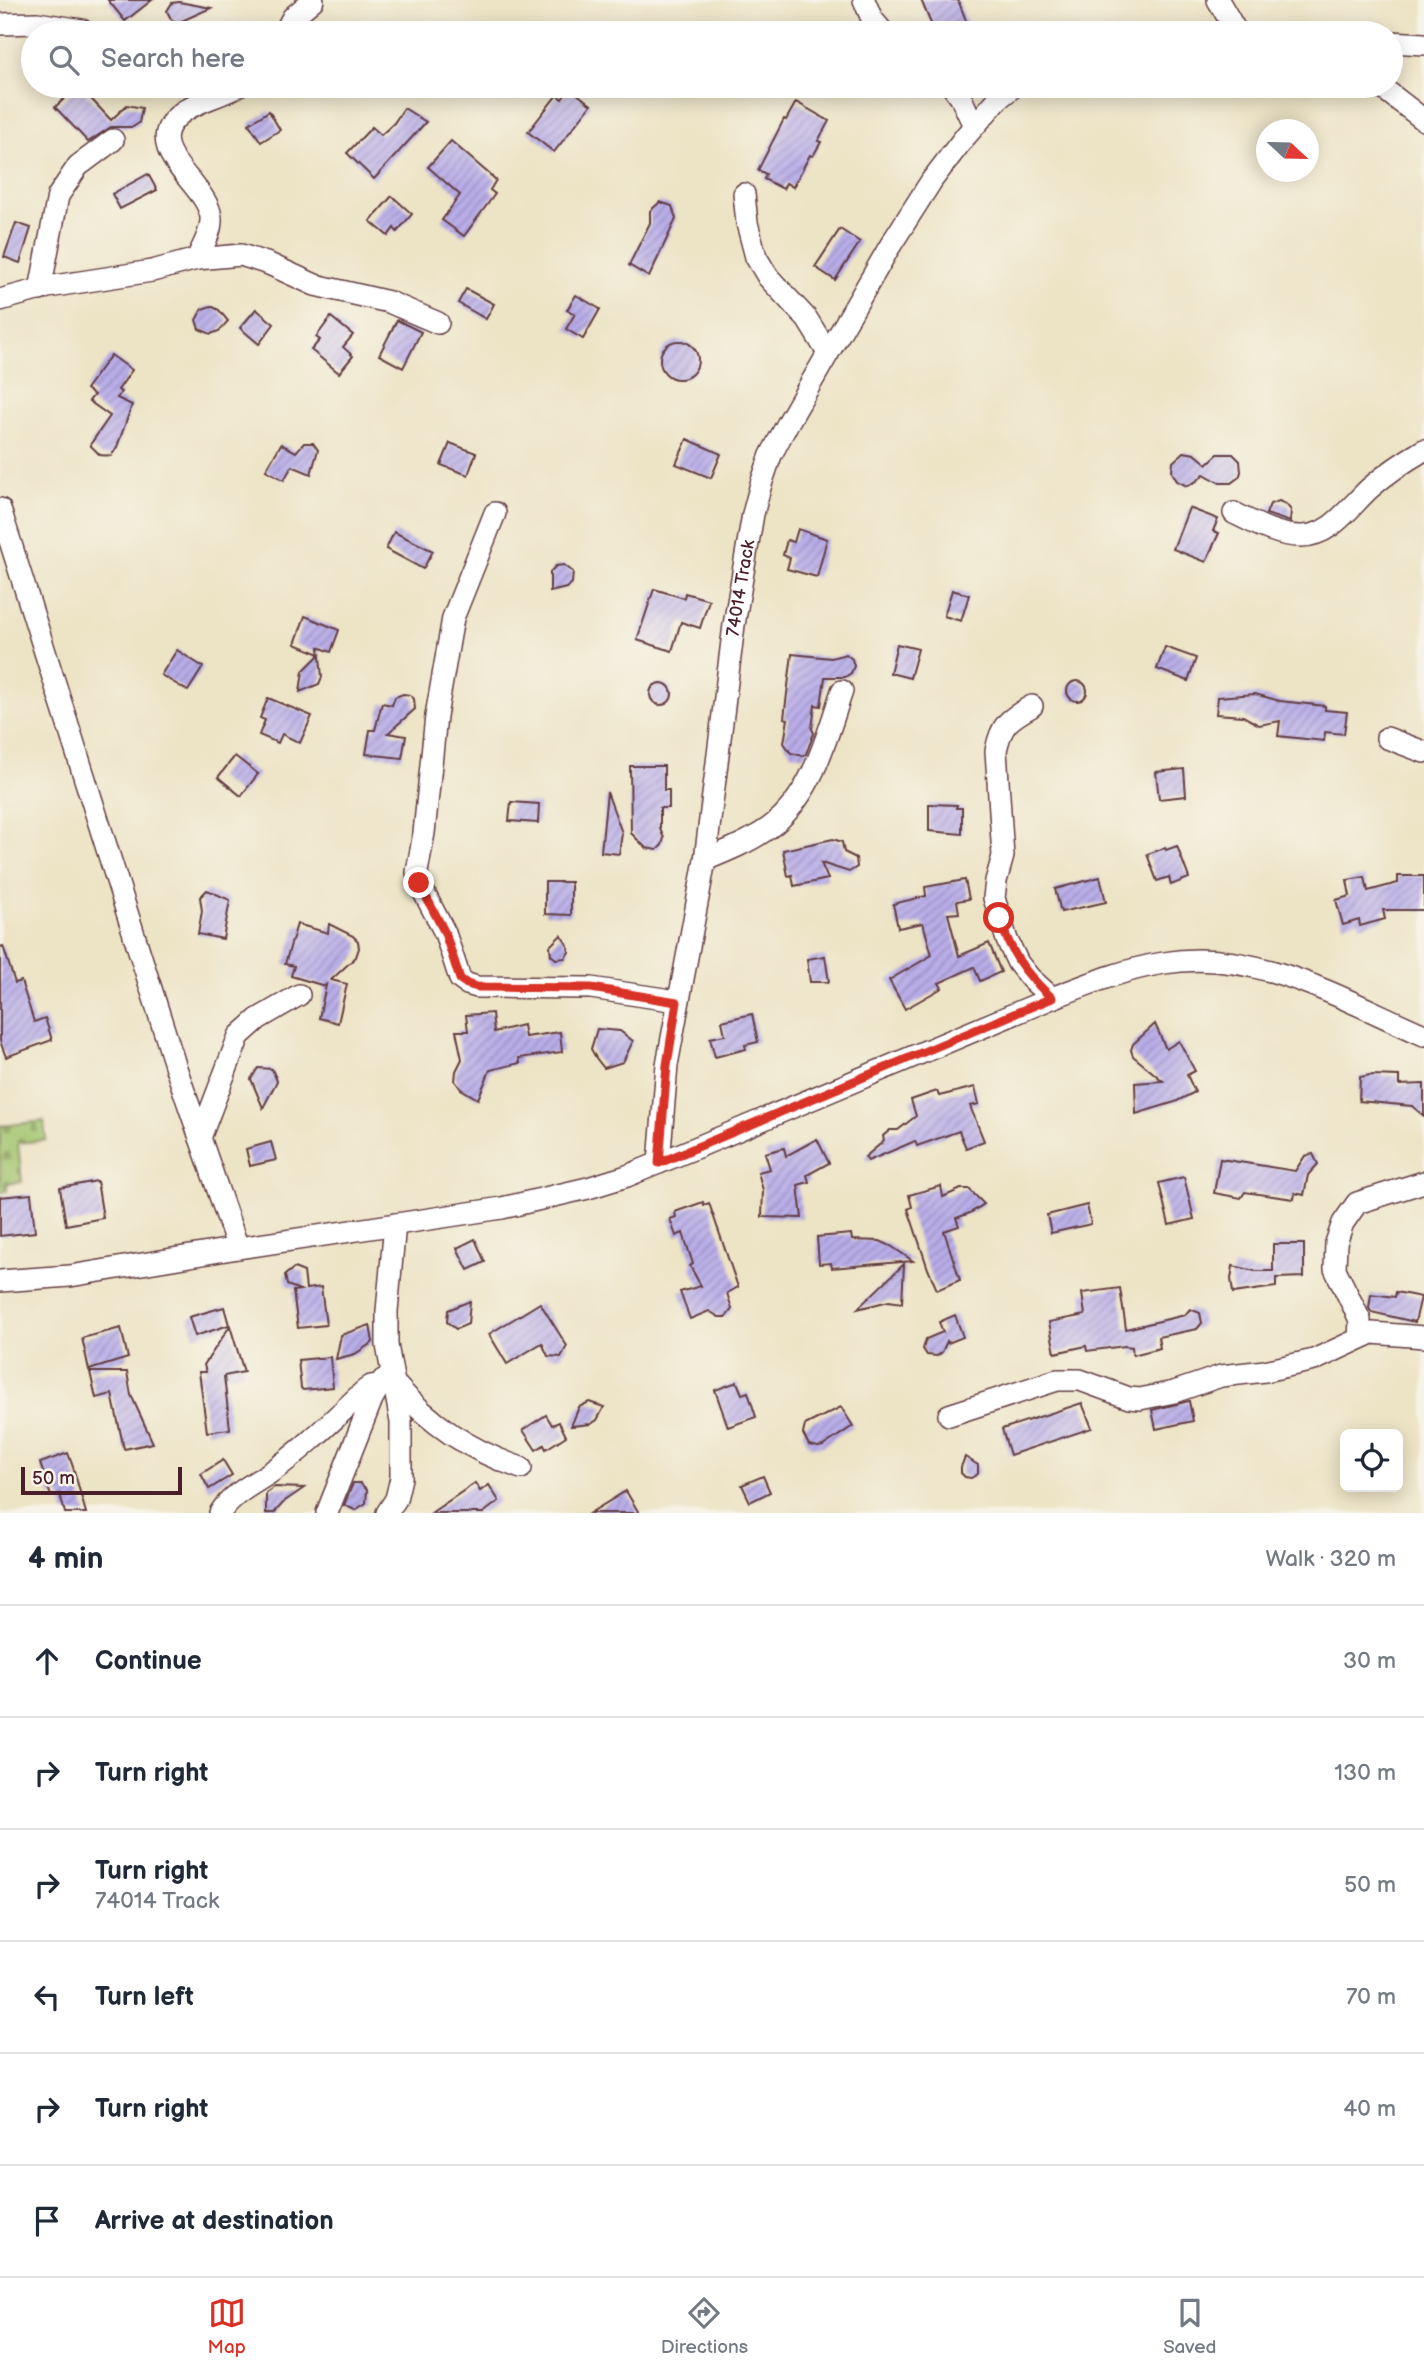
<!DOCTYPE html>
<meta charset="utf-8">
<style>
body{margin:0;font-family:"Balsamiq Sans",sans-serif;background:#f6f6f7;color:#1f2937}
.controls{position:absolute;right:21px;bottom:21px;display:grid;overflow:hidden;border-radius:10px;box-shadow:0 4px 18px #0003}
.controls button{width:63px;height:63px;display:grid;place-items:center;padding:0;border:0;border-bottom:2px solid #e0e1e3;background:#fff;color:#1f2937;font:35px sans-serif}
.compass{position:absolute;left:1256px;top:119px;width:63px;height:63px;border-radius:50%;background:#fff;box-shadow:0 4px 18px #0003;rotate:112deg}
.scale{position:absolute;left:21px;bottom:18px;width:161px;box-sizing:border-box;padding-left:7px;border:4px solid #4a1f2b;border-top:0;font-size:19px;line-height:24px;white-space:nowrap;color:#4a1f2b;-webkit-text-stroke:5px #f7f3e8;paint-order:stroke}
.stop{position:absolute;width:21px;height:21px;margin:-16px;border:5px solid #d93025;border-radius:50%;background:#fff}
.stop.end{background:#d93025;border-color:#fff;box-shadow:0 2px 7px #0008}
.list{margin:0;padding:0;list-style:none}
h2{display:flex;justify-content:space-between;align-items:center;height:91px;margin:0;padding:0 28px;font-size:30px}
h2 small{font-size:23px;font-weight:400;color:#747a83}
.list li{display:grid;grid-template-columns:46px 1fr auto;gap:21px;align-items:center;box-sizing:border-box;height:112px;padding:0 28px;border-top:2px solid #e0e1e3}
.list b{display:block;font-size:26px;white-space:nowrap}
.list p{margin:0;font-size:23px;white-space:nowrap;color:#747a83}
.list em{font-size:23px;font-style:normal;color:#747a83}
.icon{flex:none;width:38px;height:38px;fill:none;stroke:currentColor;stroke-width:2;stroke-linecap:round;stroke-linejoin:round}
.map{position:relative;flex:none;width:1424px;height:1513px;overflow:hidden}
.search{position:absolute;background:#fff;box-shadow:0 4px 18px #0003;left:21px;right:21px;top:21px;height:77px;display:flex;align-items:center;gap:18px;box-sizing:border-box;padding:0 24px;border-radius:38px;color:#747a83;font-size:26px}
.sheet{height:763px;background:#fff}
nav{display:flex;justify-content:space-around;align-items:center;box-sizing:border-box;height:98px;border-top:2px solid #e0e1e3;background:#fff;font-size:19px;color:#747a83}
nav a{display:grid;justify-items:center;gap:4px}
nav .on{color:#d93025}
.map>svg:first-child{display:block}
</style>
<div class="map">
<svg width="1424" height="1513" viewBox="0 0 1424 1513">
<defs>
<pattern id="cemetery-stones" width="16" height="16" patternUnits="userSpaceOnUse" patternTransform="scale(1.75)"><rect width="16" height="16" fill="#a2c46d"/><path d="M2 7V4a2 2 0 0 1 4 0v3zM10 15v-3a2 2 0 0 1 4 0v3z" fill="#869f5a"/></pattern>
<pattern id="building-hatch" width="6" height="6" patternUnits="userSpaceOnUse" patternTransform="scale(1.75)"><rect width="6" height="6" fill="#b9aee9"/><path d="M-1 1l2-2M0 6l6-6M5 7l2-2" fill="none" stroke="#988dbd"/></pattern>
</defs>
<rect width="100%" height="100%" fill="#f7f3e8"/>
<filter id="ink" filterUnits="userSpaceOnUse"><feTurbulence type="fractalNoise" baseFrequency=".0143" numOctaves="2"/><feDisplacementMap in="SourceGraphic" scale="14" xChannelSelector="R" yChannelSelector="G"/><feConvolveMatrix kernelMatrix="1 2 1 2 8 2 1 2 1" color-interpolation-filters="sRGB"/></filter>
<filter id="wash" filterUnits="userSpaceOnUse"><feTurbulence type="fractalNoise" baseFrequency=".00686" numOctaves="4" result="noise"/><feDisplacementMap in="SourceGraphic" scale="28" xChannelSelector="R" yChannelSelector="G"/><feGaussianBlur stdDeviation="1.57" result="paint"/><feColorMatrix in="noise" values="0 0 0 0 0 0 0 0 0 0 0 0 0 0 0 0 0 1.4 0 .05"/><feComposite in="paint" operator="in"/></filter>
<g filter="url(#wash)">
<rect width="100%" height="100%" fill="#ede3c5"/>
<polygon fill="url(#cemetery-stones)" stroke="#76724c" stroke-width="2" points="44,1121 46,1140 18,1143 22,1182 7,1184 7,1191 0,1192 0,1126"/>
<g id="blocks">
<g fill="url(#building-hatch)">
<polygon points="108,0 152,0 125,21"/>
<polygon points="921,0 958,0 967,23 941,33 935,33"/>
<polygon points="179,2 211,8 177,23 171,19 167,11 172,3"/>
<polygon points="79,86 111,120 127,105 142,108 139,123 133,127 111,127 88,142 55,107"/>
<polygon points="570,88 591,105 554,152 528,132 557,95 562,99"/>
<polygon points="796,102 829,121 818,141 821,142 813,156 810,155 793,187 786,183 783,189 764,179 766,174 758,170 784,119 786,120"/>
<polygon points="404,108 426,122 374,179 347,153 372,127 381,135 394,123"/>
<polygon points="269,111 280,130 261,142 249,124"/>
<polygon points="451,141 496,180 490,190 495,194 464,236 442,220 460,195 428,167"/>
<polygon points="148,174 157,190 120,209 112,194"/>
<polygon points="392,196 412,214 397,232 394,228 388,236 370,221"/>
<polygon points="660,202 672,206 676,219 649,277 629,265 650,223 650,211"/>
<polygon points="16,223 31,228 20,263 4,257"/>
<polygon points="840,229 860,242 835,280 815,267"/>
<polygon points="466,289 494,304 486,319 458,303"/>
<polygon points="576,295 600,309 583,339 566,329 575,314 567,310"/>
<polygon points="211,306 219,310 228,321 219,331 211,334 199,329 196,320 202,309"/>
<polygon points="256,309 274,324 259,344 240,328"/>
<polygon points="331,317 353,335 343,347 353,356 339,373 311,350 320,340 316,337"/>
<polygon points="397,320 421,332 403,368 379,355"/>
<circle cx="679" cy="360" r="19"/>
<polygon points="111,355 132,370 118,390 121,392 117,398 132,405 117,447 111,456 100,455 90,445 110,416 89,401 94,395 86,389"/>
<polygon points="687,439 721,454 711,478 676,464"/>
<polygon points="304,443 313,443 318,450 311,474 292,466 284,480 266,470 281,444 296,452"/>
<polygon points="450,443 476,453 468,475 441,465"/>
<polygon points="1184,452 1195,454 1207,464 1218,454 1233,454 1240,461 1241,472 1239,477 1231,483 1220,483 1204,474 1197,481 1187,486 1177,481 1172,472 1173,462"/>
<polygon points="1279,501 1286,504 1291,510 1290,522 1266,514 1270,504"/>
<polygon points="1189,508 1218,519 1213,531 1219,533 1206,562 1173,549"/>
<polygon points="798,529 827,539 817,577 787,569 790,558 783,555 787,540 794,542"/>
<polygon points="394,532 433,551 423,569 386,549"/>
<polygon points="564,565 573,572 572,583 566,588 550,592 550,572 556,566"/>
<polygon points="654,589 684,598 685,593 709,600 700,628 681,622 672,651 637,640"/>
<polygon points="952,590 969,595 961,621 944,616"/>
<polygon points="305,616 339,630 331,652 319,647 322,677 319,684 300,692 303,671 320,654 295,644"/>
<polygon points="897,644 918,649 910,678 890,673"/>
<polygon points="1165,647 1196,658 1188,681 1157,669"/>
<polygon points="177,650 203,667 188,691 161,675"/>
<polygon points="792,654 831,658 846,654 852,659 854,666 851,673 845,677 825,677 821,706 815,705 812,729 814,733 806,754 803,756 791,753 784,743 788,719 784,718"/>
<circle cx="1077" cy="691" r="10"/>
<circle cx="661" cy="694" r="11"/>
<polygon points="403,694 410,695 414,699 415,709 388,733 406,736 402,758 366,754 370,730 375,730 382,703 392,705 395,697"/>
<polygon points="1255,694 1280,701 1325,706 1325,710 1347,712 1344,734 1325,732 1324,741 1278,736 1280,721 1259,725 1243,716 1216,714 1218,697"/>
<polygon points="268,698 312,716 300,743 282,734 278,743 259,735 265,720 260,718"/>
<polygon points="235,756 258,774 241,796 218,777"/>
<polygon points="630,766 664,766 664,790 669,790 669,808 660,808 660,829 664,838 662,845 657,850 646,848 631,833"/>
<polygon points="1184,769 1186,796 1159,799 1156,772"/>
<polygon points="607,792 622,833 619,854 601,852"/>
<polygon points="511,802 539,804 538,823 509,821"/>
<polygon points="929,804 957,805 956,808 962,808 962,834 929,831"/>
<polygon points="833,839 842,842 844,852 856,858 857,867 849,872 821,863 828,879 794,886 792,875 788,876 783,850"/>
<polygon points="1177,846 1189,878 1171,885 1169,877 1157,881 1147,854 1165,848 1166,850"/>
<polygon points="1398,876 1424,876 1424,910 1383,910 1385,919 1360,926 1359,920 1343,925 1336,900 1350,896 1347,880 1365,877 1368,891 1398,883"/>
<polygon points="1100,877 1106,902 1061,912 1055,889"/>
<polygon points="965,880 969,899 957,901 959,913 948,914 959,956 989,943 1001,972 980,981 974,967 939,983 942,988 905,1009 889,980 932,955 923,923 898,928 893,904 926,896 925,887"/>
<polygon points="545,882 571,882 571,915 545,914"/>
<polygon points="207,890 230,900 223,939 198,934 202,911 200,897"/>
<polygon points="297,924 328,933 329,924 353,936 358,941 359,948 356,957 331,980 347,984 338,1023 319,1018 326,985 325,986 291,976 294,966 285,964"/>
<polygon points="561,935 568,946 569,952 565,958 556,959 551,955 550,946"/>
<polygon points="3,946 15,983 21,981 34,1022 45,1018 52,1040 6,1057 0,1041 0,947"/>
<polygon points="825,956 829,982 810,982 807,959"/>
<polygon points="492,1013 494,1032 523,1025 525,1037 560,1032 562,1052 519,1058 520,1063 490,1070 478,1099 461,1089 455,1081 456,1071 462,1059 456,1031 468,1031 466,1015"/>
<polygon points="752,1014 758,1042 745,1045 746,1049 715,1057 710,1038 725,1035 722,1021"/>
<polygon points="1155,1024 1166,1049 1179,1041 1195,1071 1187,1075 1195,1092 1175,1102 1136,1114 1135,1083 1163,1081 1133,1056 1131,1050 1133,1044"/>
<polygon points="597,1029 620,1031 633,1041 623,1062 604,1068 596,1058 591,1049"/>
<polygon points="258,1068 272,1069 277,1081 263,1108 251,1079"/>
<polygon points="1370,1075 1399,1076 1399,1085 1424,1084 1424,1116 1412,1106 1359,1101 1360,1077"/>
<polygon points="975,1087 979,1104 970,1106 984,1141 966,1148 959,1131 917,1146 915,1141 868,1161 865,1157 884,1141 883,1136 890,1130 898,1130 916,1116 911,1100 937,1091 939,1096"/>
<polygon points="817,1139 829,1163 807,1175 809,1182 798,1185 802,1218 762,1217 763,1190 758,1172 770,1169 765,1153 784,1148 786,1156"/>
<polygon points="271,1142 276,1160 250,1166 246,1149"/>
<polygon points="1313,1154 1318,1164 1308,1175 1304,1195 1295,1193 1294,1199 1245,1192 1241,1198 1214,1193 1220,1159 1295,1171 1305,1156"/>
<polygon points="1184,1177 1194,1219 1169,1225 1159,1183"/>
<polygon points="97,1181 103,1218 66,1225 60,1188"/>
<polygon points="941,1186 943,1197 961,1189 969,1189 984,1204 970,1213 956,1218 959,1226 944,1231 960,1280 937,1290 928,1269 908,1209 912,1207 909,1195"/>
<polygon points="31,1194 35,1232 0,1236 0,1197"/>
<polygon points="703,1202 704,1205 709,1203 738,1287 727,1293 732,1309 726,1317 719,1317 709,1311 690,1319 680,1292 701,1286 690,1266 693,1264 683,1233 676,1236 670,1219 676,1217 675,1212"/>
<polygon points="1087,1205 1091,1224 1051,1233 1047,1215"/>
<polygon points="851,1234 852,1240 880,1241 891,1246 913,1261 832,1268 831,1263 819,1264 817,1237"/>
<polygon points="475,1239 485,1262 468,1270 457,1248"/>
<polygon points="1273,1244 1304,1244 1304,1277 1276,1278 1276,1287 1233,1293 1231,1279 1233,1266 1255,1271 1273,1271"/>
<polygon points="904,1264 902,1303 889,1301 857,1309"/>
<polygon points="294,1268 304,1272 306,1289 321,1287 326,1325 298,1328 293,1291 300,1290 287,1285 285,1275"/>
<polygon points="1120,1288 1126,1329 1185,1315 1190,1309 1200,1313 1202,1323 1197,1329 1158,1337 1160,1348 1133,1355 1132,1347 1125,1346 1087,1351 1086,1346 1055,1353 1049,1322 1085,1315 1082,1293"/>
<polygon points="1396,1292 1421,1297 1415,1322 1371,1312 1369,1308 1371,1294 1395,1297"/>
<polygon points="470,1301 468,1324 456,1329 447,1322 448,1310"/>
<polygon points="540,1303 567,1346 561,1357 548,1356 542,1343 507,1364 489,1334"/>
<polygon points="224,1307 229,1325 195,1336 189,1317"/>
<polygon points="955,1315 963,1337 948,1343 947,1341 942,1352 937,1356 927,1355 923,1349 926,1339 943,1332 939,1322"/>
<polygon points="370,1325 373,1342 355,1354 336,1359 341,1335"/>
<polygon points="230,1326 244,1372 224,1376 230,1429 207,1432 199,1372 206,1372 204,1365"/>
<polygon points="121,1328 128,1358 89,1370 82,1338"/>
<polygon points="330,1357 333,1387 303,1390 301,1388 298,1360"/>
<polygon points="90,1372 127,1372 131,1395 153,1443 124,1449 112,1394 96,1398"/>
<polygon points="737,1382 742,1394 748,1392 756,1417 728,1427 715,1390"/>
<polygon points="1189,1401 1193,1421 1156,1429 1152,1410"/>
<polygon points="589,1402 604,1407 597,1420 591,1424 571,1426 579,1407"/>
<polygon points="1082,1403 1092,1428 1010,1455 1002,1429"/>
<polygon points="841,1407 853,1426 823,1446 818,1447 809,1445 803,1434 805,1425"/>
<polygon points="546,1415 552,1425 559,1422 566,1436 546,1449 544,1445 536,1450 523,1430"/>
<polygon points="68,1453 73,1467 86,1513 65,1513 60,1494 51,1496 40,1463"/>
<polygon points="965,1457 978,1465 978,1474 971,1478 965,1477 961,1473 961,1467"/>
<polygon points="223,1460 232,1475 209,1489 201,1474"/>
<polygon points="763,1476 770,1492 750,1502 742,1485"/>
<polygon points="353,1483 360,1483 367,1490 366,1503 355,1510 344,1505"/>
<polygon points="475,1483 480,1491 489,1485 499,1501 483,1513 431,1513"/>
<polygon points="274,1487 304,1488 285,1501 274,1513 266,1513 266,1493"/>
<polygon points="626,1491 639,1513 590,1513"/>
</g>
</g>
</g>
<g filter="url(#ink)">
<use href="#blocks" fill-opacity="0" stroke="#623c42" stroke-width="2"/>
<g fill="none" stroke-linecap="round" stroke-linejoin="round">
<g stroke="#623c42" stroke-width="24">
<g id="minor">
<polyline points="864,0 872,19 884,33"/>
<polyline points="1218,0 1237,33"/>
<polyline points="0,24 37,23 82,30"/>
<polyline points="284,33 293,17 313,0"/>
<polyline points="1391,42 1424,44"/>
<polyline points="952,86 961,98 974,126"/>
<polyline points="1380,86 1424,120"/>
<polyline points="744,194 747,223 756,257 768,277 807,319 828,353"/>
<path d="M197 259C202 247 212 232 211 218 209 184 138 150 179 115 196 100 220 97 238 86"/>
<polyline points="40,290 58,196 78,166 113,140"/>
<polyline points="0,300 48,287 152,271 197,259 241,255 269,264 315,285 389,302 438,323"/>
<polyline points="0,509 176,1068 238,1248"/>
<polyline points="495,513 453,618 436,716 424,833 417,872 419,883 445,933 460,979 467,984 477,987 591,988 677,1001"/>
<path d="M1234 513C1254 523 1277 536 1300 536 1331 537 1350 506 1370 488 1387 473 1405 461 1424 450"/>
<path d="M1032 706C1009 719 1001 724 996 751L1003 856 996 881 994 898 1007 940 1018 963 1030 978 1052 998"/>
<polyline points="1387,738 1424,752"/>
<path d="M705 860C727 851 749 842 769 828 812 797 826 739 842 691"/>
<polyline points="200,1138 239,1036 258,1019 299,995"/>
<path id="s1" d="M659 1163 667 1065 705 860 734 625 753 514 761 484 771 455 789 421 890 246 932 180 964 138 998 99 1014 86"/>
<path d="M0 1281 70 1276 238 1248 502 1208 588 1188 627 1176 700 1146 1052 998C1088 984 1125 969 1164 963 1256 947 1343 1000 1424 1035"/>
<polyline points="1359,1338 1360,1320 1335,1269 1336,1243 1343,1223 1357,1203 1424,1182"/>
<path d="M394 1383C431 1425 469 1450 521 1468"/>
<polyline points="949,1415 1057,1380 1080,1380 1129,1398 1140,1399 1174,1392 1221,1376 1265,1371 1314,1360 1372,1333 1424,1337"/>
<path d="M220 1513C233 1493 252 1485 271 1472 304 1449 334 1419 363 1392L371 1386 380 1385"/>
<polyline points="327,1513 372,1399 383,1380"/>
<polyline points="387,1513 396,1499 401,1478 401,1422 387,1345 387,1311 395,1224"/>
</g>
</g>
<use href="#minor" stroke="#fff" stroke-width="21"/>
</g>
</g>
<g fill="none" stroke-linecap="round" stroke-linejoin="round" filter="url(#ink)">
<path stroke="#d93025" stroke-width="9" d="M419 883 445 933 460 979 467 984 477 987 591 988 677 1002 667 1065 659 1163 1052 998C1023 972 1012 954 999 918"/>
</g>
<g text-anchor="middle" stroke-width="5" stroke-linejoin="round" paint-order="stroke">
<g font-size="18" fill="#4a1f2b" stroke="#f7f3e8">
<text dy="6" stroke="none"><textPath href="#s1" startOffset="581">74014 Track</textPath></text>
</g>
</g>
</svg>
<div class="controls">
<button><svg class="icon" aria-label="locate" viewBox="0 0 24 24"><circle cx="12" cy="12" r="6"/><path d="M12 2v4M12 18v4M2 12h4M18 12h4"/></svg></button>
</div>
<svg class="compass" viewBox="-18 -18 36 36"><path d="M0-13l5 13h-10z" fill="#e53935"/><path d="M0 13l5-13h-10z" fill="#747a83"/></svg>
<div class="scale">50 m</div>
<div class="stop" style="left:999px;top:918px"></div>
<div class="stop end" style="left:419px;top:883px"></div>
<div class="search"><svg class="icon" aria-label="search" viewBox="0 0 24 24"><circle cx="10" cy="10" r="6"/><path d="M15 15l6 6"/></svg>Search here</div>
</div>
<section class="sheet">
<h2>4 min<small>Walk · 320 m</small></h2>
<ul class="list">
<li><svg class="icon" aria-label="ahead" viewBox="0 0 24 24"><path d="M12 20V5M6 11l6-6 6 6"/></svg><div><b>Continue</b></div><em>30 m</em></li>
<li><svg class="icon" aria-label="right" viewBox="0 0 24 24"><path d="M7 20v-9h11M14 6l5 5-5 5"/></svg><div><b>Turn right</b></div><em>130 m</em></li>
<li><svg class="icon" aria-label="right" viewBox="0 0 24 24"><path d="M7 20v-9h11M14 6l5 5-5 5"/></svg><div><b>Turn right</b><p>74014 Track</p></div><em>50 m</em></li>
<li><svg class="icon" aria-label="left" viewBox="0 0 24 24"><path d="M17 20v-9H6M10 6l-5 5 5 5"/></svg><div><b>Turn left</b></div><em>70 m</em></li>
<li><svg class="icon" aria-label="right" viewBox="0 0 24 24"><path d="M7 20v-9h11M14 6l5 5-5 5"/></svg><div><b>Turn right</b></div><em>40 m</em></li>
<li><svg class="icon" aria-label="arrive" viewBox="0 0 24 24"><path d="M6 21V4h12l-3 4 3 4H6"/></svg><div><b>Arrive at destination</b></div></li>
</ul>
</section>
<nav>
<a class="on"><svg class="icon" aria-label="map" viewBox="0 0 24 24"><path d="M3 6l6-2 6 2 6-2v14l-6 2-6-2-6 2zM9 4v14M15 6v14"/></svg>Map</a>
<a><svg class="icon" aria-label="directions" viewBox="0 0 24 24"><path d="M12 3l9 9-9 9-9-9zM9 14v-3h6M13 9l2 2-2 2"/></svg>Directions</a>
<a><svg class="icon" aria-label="saved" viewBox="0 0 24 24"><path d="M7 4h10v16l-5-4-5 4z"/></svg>Saved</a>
</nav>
